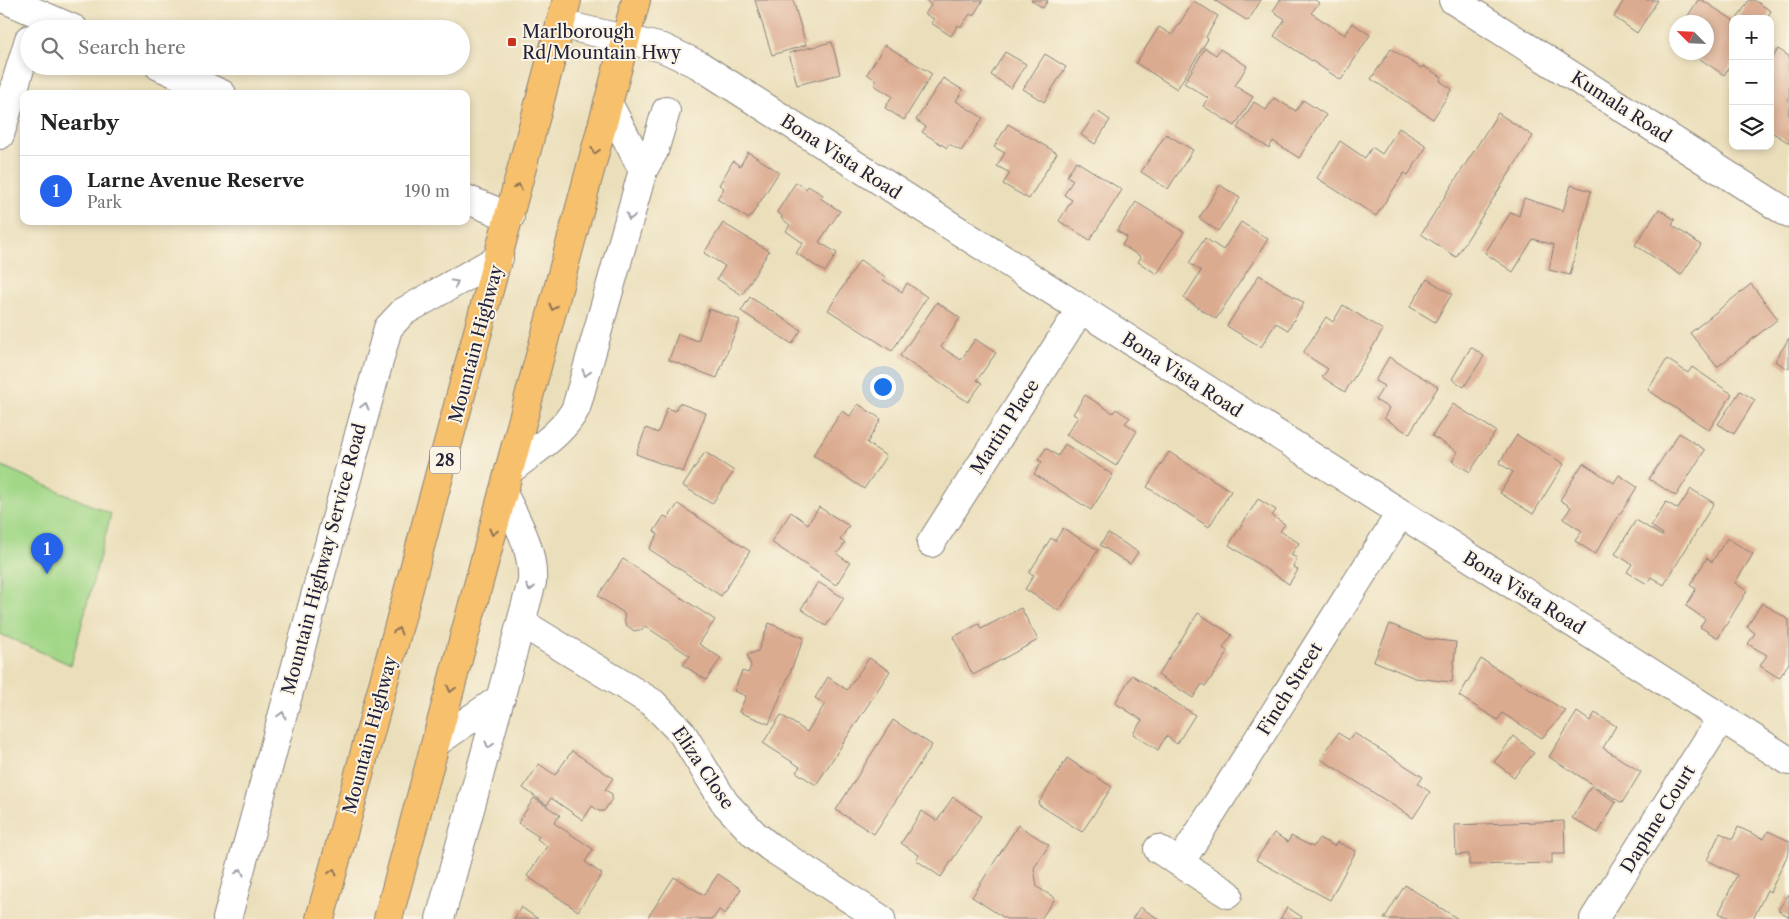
<!DOCTYPE html>
<meta charset="utf-8">
<style>
body{margin:0;font-family:"Libre Caslon Text",serif;background:#f2f2f2;color:#222}
.controls{position:absolute;right:15px;top:15px;display:grid;overflow:hidden;border-radius:10px;box-shadow:0 2px 8px #0003}
.controls button{width:45px;height:45px;display:grid;place-items:center;padding:0;border:0;border-bottom:1px solid #e0e0e0;background:#fff;color:#222;font:25px sans-serif}
.compass{position:absolute;left:1669px;top:15px;width:45px;height:45px;border-radius:50%;background:#fff;box-shadow:0 2px 8px #0003;rotate:294deg}
.you{position:absolute;left:882px;top:386px;width:18px;height:18px;margin:-12px;border:4px solid #fff;border-radius:50%;background:#1a73e8;box-shadow:0 0 0 8px #1a73e833}
.badge{display:grid;place-items:center;width:32px;height:32px;border-radius:50%;background:#2563eb;color:#fff;font-size:16px;font-weight:700}
.pin{position:absolute;translate:-50% -41px;filter:drop-shadow(0 1px 2px #0008)}
.pin::after{content:'';position:absolute;top:26px;width:18px;height:15px;background:inherit;clip-path:polygon(0 0,100% 0,50% 100%)}
.list{margin:0;padding:0;list-style:none}
h2{display:flex;justify-content:space-between;align-items:center;height:65px;margin:0;padding:0 20px;font-size:21px}
h2 small{font-size:16px;font-weight:400;color:#767676}
.list li{display:grid;grid-template-columns:32px 1fr auto;gap:15px;align-items:center;box-sizing:border-box;height:70px;padding:0 20px;border-top:1px solid #e0e0e0}
.list b{display:block;font-size:19px;white-space:nowrap}
.list p{margin:0;font-size:16px;white-space:nowrap;color:#767676}
.list em{font-size:16px;font-style:normal;color:#767676}
.icon{flex:none;width:28px;height:28px;fill:none;stroke:currentColor;stroke-width:2;stroke-linecap:round;stroke-linejoin:round}
.map{position:relative;flex:none;width:1789px;height:919px;overflow:hidden}
.search{position:absolute;background:#fff;box-shadow:0 2px 8px #0003;left:20px;top:20px;width:450px;height:55px;display:flex;align-items:center;gap:12px;box-sizing:border-box;padding:0 18px;border-radius:28px;color:#767676;font-size:19px}
.panel{position:absolute;background:#fff;box-shadow:0 2px 8px #0003;left:20px;top:90px;width:450px;height:135px;border-radius:10px}
.map>svg:first-child{display:block}
</style>
<div class="map">
<svg width="1789" height="919" viewBox="0 0 1789 919">
<rect width="100%" height="100%" fill="#fcf5e5"/>
<filter id="ink" filterUnits="userSpaceOnUse"><feTurbulence type="fractalNoise" baseFrequency=".02" numOctaves="2"/><feDisplacementMap in="SourceGraphic" scale="10" xChannelSelector="R" yChannelSelector="G"/><feConvolveMatrix kernelMatrix="1 2 1 2 8 2 1 2 1" color-interpolation-filters="sRGB"/></filter>
<filter id="wash" filterUnits="userSpaceOnUse"><feTurbulence type="fractalNoise" baseFrequency=".0096" numOctaves="4" result="noise"/><feDisplacementMap in="SourceGraphic" scale="20" xChannelSelector="R" yChannelSelector="G"/><feGaussianBlur stdDeviation="1.12" result="paint"/><feColorMatrix in="noise" values="0 0 0 0 0 0 0 0 0 0 0 0 0 0 0 0 0 1.4 0 .05"/><feComposite in="paint" operator="in"/></filter>
<g filter="url(#wash)">
<rect width="100%" height="100%" fill="#ebdfbb"/>
<polygon fill="#a1d787" stroke="#627c61" points="0,465 111,514 71,665 0,634"/>
<g id="blocks">
<g fill="#dbab90">
<polygon points="755,0 793,0 806,45 772,55"/>
<polygon points="926,0 983,0 973,16 970,14 961,27 958,25 951,36 931,23 934,19 925,14 931,5"/>
<polygon points="1031,0 1048,0 1043,8"/>
<polygon points="1214,0 1261,0 1248,21"/>
<polygon points="1280,0 1315,0 1319,3 1311,13 1345,35 1352,23 1370,35 1341,80 1274,36 1285,19 1273,11"/>
<polygon points="1624,0 1658,0 1637,33 1614,17"/>
<polygon points="1698,0 1702,0 1733,20 1733,61 1724,75 1694,55 1695,52 1706,52 1706,22 1684,22"/>
<polygon points="1749,0 1754,0 1771,11 1766,19 1737,19"/>
<polygon points="1194,1 1218,16 1206,37 1208,39 1177,89 1136,63 1159,27 1172,35"/>
<polygon points="832,42 840,74 797,85 789,53"/>
<polygon points="885,45 932,74 904,120 885,108 892,96 874,85 877,81 867,74"/>
<polygon points="1205,48 1216,55 1220,49 1247,66 1235,86 1253,97 1235,126 1203,106 1208,98 1184,83"/>
<polygon points="1391,49 1421,68 1423,66 1442,77 1440,81 1452,89 1433,119 1371,79"/>
<polygon points="1778,49 1789,56 1789,143 1770,131 1770,62"/>
<polygon points="1005,52 1026,64 1011,88 991,75"/>
<polygon points="1045,54 1066,67 1044,102 1023,89"/>
<polygon points="943,78 963,90 956,101 983,118 961,151 949,144 947,148 922,132 926,127 916,120"/>
<polygon points="1274,98 1296,111 1303,100 1326,115 1299,158 1273,141 1269,148 1237,128 1254,102 1266,110"/>
<polygon points="1097,111 1110,120 1095,144 1081,135"/>
<polygon points="1498,113 1533,136 1456,257 1421,234"/>
<polygon points="1008,124 1057,153 1029,199 1003,184 1010,173 997,166 1005,153 994,147"/>
<polygon points="1399,128 1427,146 1408,175 1404,173 1376,216 1317,178 1340,141 1365,158 1372,147 1382,154"/>
<polygon points="1166,134 1193,150 1168,189 1141,172"/>
<polygon points="748,152 779,172 749,219 717,199 724,188 719,185 733,161 740,166"/>
<polygon points="1076,161 1122,190 1090,240 1059,221 1072,200 1064,195 1073,180 1067,176"/>
<polygon points="796,182 806,189 808,186 823,195 820,198 840,211 819,242 837,253 825,272 796,253 803,243 786,231 790,225 781,218 782,216 777,212"/>
<polygon points="1220,185 1240,198 1218,231 1199,218"/>
<polygon points="1571,185 1591,191 1570,275 1549,270 1554,245 1533,239 1513,272 1485,253 1511,212 1519,216 1524,198 1563,211"/>
<polygon points="1136,202 1184,232 1157,274 1138,262 1141,257 1122,245 1127,237 1117,231"/>
<polygon points="1659,209 1675,220 1672,225 1701,245 1681,275 1635,245"/>
<polygon points="1241,222 1268,239 1216,319 1184,298 1201,271 1189,263 1205,238 1223,250"/>
<polygon points="723,223 769,251 742,295 717,279 725,266 704,253"/>
<polygon points="860,260 885,277 883,280 902,292 907,283 927,297 892,351 828,310"/>
<polygon points="1259,275 1304,303 1288,330 1276,323 1261,347 1227,326"/>
<polygon points="1427,279 1452,294 1435,322 1410,307"/>
<polygon points="1751,284 1778,319 1717,367 1690,333"/>
<polygon points="750,297 801,330 792,344 741,311"/>
<polygon points="937,302 960,318 941,347 961,360 975,339 996,353 977,380 982,383 968,402 900,356"/>
<polygon points="1343,305 1383,330 1345,392 1322,377 1328,369 1303,353 1326,317 1333,322"/>
<polygon points="709,309 740,320 717,378 669,360 678,334 698,341"/>
<polygon points="1789,338 1789,369 1775,361"/>
<polygon points="1471,347 1484,356 1464,387 1452,379"/>
<polygon points="1389,357 1438,387 1409,434 1384,418 1389,408 1375,400 1384,386 1375,381"/>
<polygon points="1667,359 1688,373 1692,367 1732,394 1709,430 1648,390"/>
<polygon points="1740,391 1755,400 1734,434 1718,424"/>
<polygon points="1085,395 1113,413 1116,409 1130,418 1125,423 1137,431 1116,466 1066,435 1078,417 1073,414"/>
<polygon points="679,403 706,413 683,472 636,454 646,428 658,433 667,408 675,411"/>
<polygon points="858,404 881,419 867,443 886,456 864,489 813,455 842,411 850,416"/>
<polygon points="1453,404 1496,431 1470,472 1452,461 1458,452 1432,436"/>
<polygon points="1679,433 1705,450 1676,496 1649,479"/>
<polygon points="1517,435 1564,464 1533,514 1500,493 1513,472 1499,463"/>
<polygon points="1065,444 1113,475 1091,510 1034,474 1042,462 1038,460 1046,448 1058,456"/>
<polygon points="705,452 734,471 712,504 683,486"/>
<polygon points="1169,452 1231,491 1209,527 1147,487"/>
<polygon points="1583,463 1614,483 1619,475 1637,487 1595,554 1575,541 1582,531 1563,519 1571,507 1560,500"/>
<polygon points="1691,489 1714,503 1664,585 1651,577 1647,584 1627,572 1632,564 1615,554 1636,520 1662,536 1663,534 1651,526 1666,502 1678,509"/>
<polygon points="1258,499 1276,510 1272,516 1285,524 1280,531 1299,543 1291,555 1297,558 1293,567 1298,570 1289,584 1229,545"/>
<polygon points="678,504 750,551 721,596 649,549 658,534 654,531 664,516 668,518"/>
<polygon points="819,507 849,526 840,540 845,543 837,554 850,563 836,585 771,542 791,512 808,524"/>
<polygon points="1063,528 1098,550 1059,611 1025,589 1034,575 1029,573 1051,538 1055,541"/>
<polygon points="1108,533 1138,552 1130,564 1100,545"/>
<polygon points="1727,538 1753,554 1735,583 1747,591 1718,638 1700,627 1705,619 1686,606 1696,589 1690,585 1707,558 1712,562"/>
<polygon points="623,559 715,620 699,644 721,658 706,680 683,665 690,656 645,626 643,629 634,631 625,624 624,613 598,596"/>
<polygon points="818,582 844,598 826,626 801,609"/>
<polygon points="1762,603 1789,620 1789,663 1779,678 1760,666 1767,655 1748,644 1755,633 1747,627"/>
<polygon points="1021,608 1038,640 973,675 953,637 979,624 981,629"/>
<polygon points="1198,613 1232,635 1223,648 1228,652 1206,686 1202,684 1193,698 1158,675"/>
<polygon points="769,623 804,638 769,724 739,712 746,696 734,691 742,671 748,673 751,666 747,655 758,651"/>
<polygon points="1390,624 1427,639 1456,642 1452,682 1415,678 1374,661"/>
<polygon points="869,658 890,671 816,785 796,772 800,767 763,743 781,715 807,732 825,704 815,698 828,677 847,690"/>
<polygon points="1481,659 1566,711 1542,738 1502,713 1498,720 1459,696"/>
<polygon points="1132,675 1195,715 1177,744 1166,736 1158,750 1133,734 1142,720 1115,703"/>
<polygon points="1577,712 1590,721 1595,713 1616,726 1603,748 1641,772 1622,803 1549,757"/>
<polygon points="893,720 932,745 874,834 836,810"/>
<polygon points="1338,733 1349,740 1354,733 1423,777 1418,784 1430,792 1413,818 1321,759"/>
<polygon points="1514,736 1534,753 1514,777 1494,762"/>
<polygon points="572,751 613,778 605,790 612,794 612,799 604,811 599,811 592,806 583,820 551,798 547,805 523,788 539,764 555,775"/>
<polygon points="1067,758 1112,787 1082,832 1038,804"/>
<polygon points="1591,786 1616,802 1598,833 1572,818"/>
<polygon points="953,797 981,816 941,877 916,860 919,855 901,843 922,811 937,821"/>
<polygon points="534,798 560,815 554,823 593,849 585,862 602,874 578,911 527,876 547,846 537,839 539,837 518,823"/>
<polygon points="1564,821 1565,854 1552,854 1552,863 1469,865 1469,854 1456,855 1455,825"/>
<polygon points="1018,825 1049,845 1034,868 1037,887 1055,898 1041,919 1006,919 972,897"/>
<polygon points="1738,827 1764,839 1768,831 1789,841 1789,852 1770,892 1767,890 1753,919 1731,919 1719,913 1737,875 1707,860 1720,833 1733,839"/>
<polygon points="1274,833 1288,842 1291,836 1313,847 1319,838 1334,846 1337,842 1356,851 1330,900 1256,860"/>
<polygon points="718,874 741,889 725,914 719,910 713,919 647,919 674,877 704,895"/>
<polygon points="1405,885 1458,919 1384,919"/>
<polygon points="1789,894 1789,917 1778,910"/>
<polygon points="521,907 538,919 514,919"/>
<polygon points="1140,907 1159,919 1132,919"/>
<polygon points="1287,907 1302,917 1301,919 1280,919"/>
</g>
</g>
</g>
<g filter="url(#ink)">
<use href="#blocks" fill-opacity="0" stroke="#86807b" stroke-width="1"/>
<g fill="none" stroke-linecap="round" stroke-linejoin="round">
<g stroke="#86807b" stroke-width="30">
<g id="minor">
<polyline points="7,0 74,29"/>
<polyline points="1453,0 1789,214"/>
<polyline points="560,24 663,48 699,65 1789,761"/>
<polyline points="159,66 222,94"/>
<polyline points="608,103 643,170"/>
<polyline points="0,135 29,39"/>
<polyline points="466,199 510,217"/>
<path d="M509 471C532 452 563 434 576 408L643 170 654 151 666 111"/>
<polyline points="931,543 1080,310"/>
<polyline points="522,623 653,703 682,733 725,803 754,834 770,847 881,919"/>
<polyline points="437,742 501,698"/>
<polyline points="1158,849 1228,894"/>
<polyline points="1180,863 1400,514"/>
<polyline points="227,919 388,328 403,312 499,258"/>
<path d="M440 919 532 582C534 549 517 522 503 493"/>
<polyline points="1594,919 1721,719"/>
</g>
</g>
<g stroke="#86807b" stroke-width="30">
<g id="major">
<polyline points="320,919 567,0"/>
<polyline points="388,919 636,0"/>
</g>
</g>
<use href="#minor" stroke="#fff" stroke-width="28"/>
<use href="#major" stroke="#f7c06c" stroke-width="28"/>
</g>
<defs><path id="oneway-chevron" d="M-2-3.5L2.5 0L-2 3.5" fill="none" stroke-width="1.6" stroke-linecap="round" stroke-linejoin="round" transform="scale(1.25)"/></defs>
<g stroke="#8c7154">
<use href="#oneway-chevron" transform="translate(595 151) rotate(105)"/>
<use href="#oneway-chevron" transform="translate(518 187) rotate(-75)"/>
<use href="#oneway-chevron" transform="translate(553 307) rotate(105)"/>
<use href="#oneway-chevron" transform="translate(493 532) rotate(105)"/>
<use href="#oneway-chevron" transform="translate(398 631) rotate(-75)"/>
<use href="#oneway-chevron" transform="translate(451 689) rotate(105)"/>
<use href="#oneway-chevron" transform="translate(333 872) rotate(-75)"/>
</g>
<g stroke="#9c9ca7">
<use href="#oneway-chevron" transform="translate(630 217) rotate(106)"/>
<use href="#oneway-chevron" transform="translate(455 283) rotate(-29)"/>
<use href="#oneway-chevron" transform="translate(586 373) rotate(106)"/>
<use href="#oneway-chevron" transform="translate(365 406) rotate(-75)"/>
<use href="#oneway-chevron" transform="translate(530 588) rotate(102)"/>
<use href="#oneway-chevron" transform="translate(282 715) rotate(-75)"/>
<use href="#oneway-chevron" transform="translate(489 745) rotate(105)"/>
<use href="#oneway-chevron" transform="translate(240 872) rotate(-75)"/>
</g>
</g>
<rect fill="#c8321e" stroke="#fcf5e5" stroke-width="2" x="507" y="37" width="10" height="10" rx="2.5"/>
<g text-anchor="middle" stroke-width="4" stroke-linejoin="round" paint-order="stroke">
<rect fill="#fcf5e5" stroke="#63616e" stroke-width="1" x="430" y="446.5" width="30" height="27" rx="4"/>
<g font-size="16" font-weight="bold" fill="#22223b">
<text x="445" y="466">28</text>
</g>
<g font-size="18" fill="#22223b" stroke="#fcf5e5" text-anchor="start">
<text x="522" y="38">Marlborough<tspan x="522" dy="21">Rd/Mountain Hwy</tspan></text>
</g>
<g font-size="18" fill="#22223b" stroke="#fcf5e5">
<text transform="translate(1621 107) rotate(33)" y="6">Kumala Road</text>
<text transform="translate(841 157) rotate(33)" y="6">Bona Vista Road</text>
<text transform="translate(476 344) rotate(-75)" y="6">Mountain Highway</text>
<text transform="translate(1182 375) rotate(33)" y="6">Bona Vista Road</text>
<text transform="translate(1005 427) rotate(-57)" y="6">Martin Place</text>
<text transform="translate(324 559) rotate(-75)" y="6">Mountain Highway Service Road</text>
<text transform="translate(1524 593) rotate(32)" y="6">Bona Vista Road</text>
<text transform="translate(1290 689) rotate(-58)" y="6">Finch Street</text>
<text transform="translate(370 735) rotate(-75)" y="6">Mountain Highway</text>
<text transform="translate(703 768) rotate(56)" y="6">Eliza Close</text>
<text transform="translate(1658 819) rotate(-58)" y="6">Daphne Court</text>
</g>
</g>
</svg>
<div class="controls">
<button>+</button>
<button>−</button>
<button><svg class="icon" aria-label="layers" viewBox="0 0 24 24"><path d="M12 4l9 5-9 5-9-5zM3 14l9 5 9-5"/></svg></button>
</div>
<svg class="compass" viewBox="-18 -18 36 36"><path d="M0-13l5 13h-10z" fill="#e53935"/><path d="M0 13l5-13h-10z" fill="#767676"/></svg>
<div class="you"></div>
<div class="pin badge" style="left:47px;top:574px">1</div>
<div class="search"><svg class="icon" aria-label="search" viewBox="0 0 24 24"><circle cx="10" cy="10" r="6"/><path d="M15 15l6 6"/></svg>Search here</div>
<section class="panel">
<h2>Nearby<small></small></h2>
<ul class="list">
<li><span class="badge">1</span><div><b>Larne Avenue Reserve</b><p>Park</p></div><em>190 m</em></li>
</ul>
</section>
</div>
